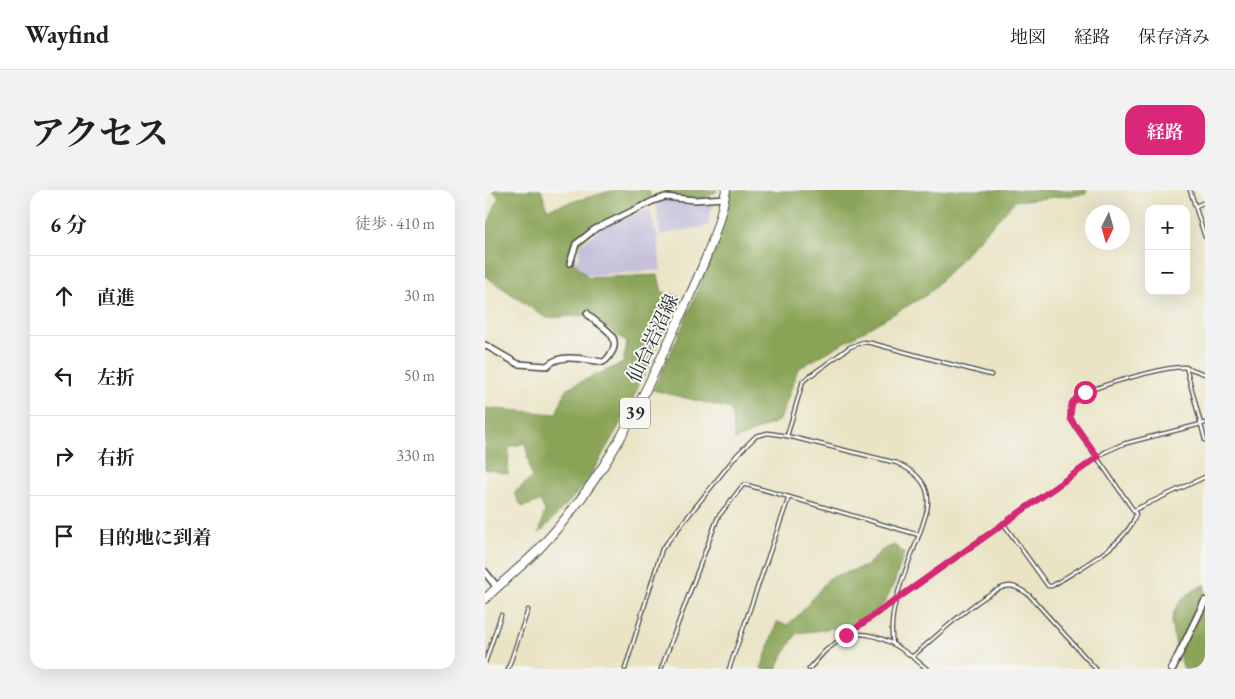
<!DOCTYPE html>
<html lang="ja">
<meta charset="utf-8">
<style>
body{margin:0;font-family:"EB Garamond","Noto Serif JP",serif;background:#f2f2f2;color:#202124}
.controls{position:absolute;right:15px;top:15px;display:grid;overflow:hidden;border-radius:10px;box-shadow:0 5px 20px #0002}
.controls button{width:45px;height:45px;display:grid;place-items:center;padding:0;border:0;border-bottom:1px solid #e0e0e0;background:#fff;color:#202124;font:25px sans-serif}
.compass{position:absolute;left:600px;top:15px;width:45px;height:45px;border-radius:50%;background:#fff;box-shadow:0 5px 20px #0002;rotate:185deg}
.stop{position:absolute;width:15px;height:15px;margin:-11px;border:4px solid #db2777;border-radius:50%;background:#fff}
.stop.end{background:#db2777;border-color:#fff;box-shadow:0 1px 5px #0008}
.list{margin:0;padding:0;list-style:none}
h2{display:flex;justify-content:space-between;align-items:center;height:65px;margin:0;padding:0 20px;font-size:21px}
h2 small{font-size:16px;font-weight:400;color:#757577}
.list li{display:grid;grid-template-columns:32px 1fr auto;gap:15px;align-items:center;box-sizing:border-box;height:80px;padding:0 20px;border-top:1px solid #e0e0e0}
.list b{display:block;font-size:19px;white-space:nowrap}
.list em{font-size:16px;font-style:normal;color:#757577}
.icon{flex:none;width:28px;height:28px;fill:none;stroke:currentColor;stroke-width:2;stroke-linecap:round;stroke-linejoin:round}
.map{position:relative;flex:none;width:720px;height:479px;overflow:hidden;border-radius:15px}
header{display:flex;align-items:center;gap:30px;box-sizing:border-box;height:70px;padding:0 25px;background:#fff;border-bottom:1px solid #e0e0e0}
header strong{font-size:24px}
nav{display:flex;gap:28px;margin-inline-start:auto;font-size:18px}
.intro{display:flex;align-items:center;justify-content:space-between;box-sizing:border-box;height:120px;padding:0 30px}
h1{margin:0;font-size:35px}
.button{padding:12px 22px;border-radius:15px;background:#db2777;color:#fff;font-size:18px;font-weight:700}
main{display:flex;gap:30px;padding:0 30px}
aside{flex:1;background:#fff;border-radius:15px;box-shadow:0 5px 20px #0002}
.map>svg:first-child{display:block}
</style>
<header>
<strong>Wayfind</strong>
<nav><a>地図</a><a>経路</a><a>保存済み</a></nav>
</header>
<div class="intro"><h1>アクセス</h1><a class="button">経路</a></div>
<main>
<aside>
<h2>6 分<small>徒歩 · 410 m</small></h2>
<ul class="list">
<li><svg class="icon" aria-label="ahead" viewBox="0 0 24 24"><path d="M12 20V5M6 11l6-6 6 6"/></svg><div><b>直進</b></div><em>30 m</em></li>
<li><svg class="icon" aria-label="left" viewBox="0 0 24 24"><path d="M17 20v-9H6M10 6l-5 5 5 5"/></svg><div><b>左折</b></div><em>50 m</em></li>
<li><svg class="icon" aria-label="right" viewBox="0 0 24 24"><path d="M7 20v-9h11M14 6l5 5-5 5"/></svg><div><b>右折</b></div><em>330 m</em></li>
<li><svg class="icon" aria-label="arrive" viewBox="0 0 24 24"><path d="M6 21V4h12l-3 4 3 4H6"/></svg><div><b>目的地に到着</b></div></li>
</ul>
</aside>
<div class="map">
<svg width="720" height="479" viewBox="0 0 720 479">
<rect width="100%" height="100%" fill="#f6f6f2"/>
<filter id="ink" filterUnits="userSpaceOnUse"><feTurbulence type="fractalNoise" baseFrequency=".02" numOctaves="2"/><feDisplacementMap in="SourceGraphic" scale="10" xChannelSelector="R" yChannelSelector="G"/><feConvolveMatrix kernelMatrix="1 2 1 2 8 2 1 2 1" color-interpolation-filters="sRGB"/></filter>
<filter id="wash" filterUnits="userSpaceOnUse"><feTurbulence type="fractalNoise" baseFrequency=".0096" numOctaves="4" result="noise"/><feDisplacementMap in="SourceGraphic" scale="20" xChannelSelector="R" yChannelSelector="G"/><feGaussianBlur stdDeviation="1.12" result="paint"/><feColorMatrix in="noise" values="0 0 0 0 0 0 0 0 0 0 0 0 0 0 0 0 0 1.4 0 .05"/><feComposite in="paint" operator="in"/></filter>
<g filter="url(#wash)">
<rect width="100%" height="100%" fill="#eae4c5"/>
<g fill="#c6c0da">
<polygon points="180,9 196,12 228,11 229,17 226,20 223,36 175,45 171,11"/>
<polygon points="165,19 170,41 172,43 176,80 89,87 89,70 94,68 95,55 119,36"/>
</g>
<g fill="#89a456" stroke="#5a6840">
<polygon points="5,0 56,0 62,19 129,0 164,0 166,8 109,38 83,66 104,88 173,85 177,102 193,106 143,220 101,293 54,344 60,320 55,311 37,317 29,303 47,288 40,253 24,257 23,284 0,279 0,218 71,224 82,198 138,173 142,152 105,125 61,128 0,86 1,39 14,7"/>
<path d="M179 0H233C216 14 200 9 180 3Z"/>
<path d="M247 0 360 2 362 0H602L601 4 530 11 443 104 313 179 295 230 250 250 246 219 168 200C201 132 226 72 247 0Z"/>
<path d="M409 355 419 363C414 377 410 393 403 407 389 436 339 440 312 443L297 467 292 479H276L292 432 302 435 315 424 344 388 381 376 397 360Z"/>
<path d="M720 394V479H699C686 438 673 419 720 394Z"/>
</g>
</g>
<g filter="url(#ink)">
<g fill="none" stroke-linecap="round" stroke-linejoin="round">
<g stroke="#484742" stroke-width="5">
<g id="service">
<polyline points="705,0 720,47"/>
<polyline points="711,16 720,12"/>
<polyline points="701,177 720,250"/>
<polyline points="302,246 318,191 365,157 378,152 386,153 506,185"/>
<polyline points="304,307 434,345"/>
<polyline points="649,320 720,287"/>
<path d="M518 333 563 396H567C593 379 642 355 651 324L588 233C584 224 584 215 591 208 604 197 680 177 698 177 705 178 713 182 720 184"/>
<path d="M362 445C393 439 420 460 442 479"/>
<path d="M428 466C446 451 503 397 524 396 532 396 538 401 544 405L611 479"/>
<polyline points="0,473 16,425"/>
<polyline points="23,479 43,420"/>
<path d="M140 479 177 359 251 266 271 246 283 243 302 246 412 273C433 283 447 296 442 320 432 361 400 412 408 454"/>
<polyline points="176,479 233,327 258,295 262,295 304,307 244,479"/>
<polyline points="324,479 340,461 361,445 620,262 638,254 720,233"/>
</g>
</g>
<g stroke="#484742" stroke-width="8">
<g id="minor">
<polyline points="85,73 91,54 110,39 168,11 180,7 210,10 239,8"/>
<path d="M0 155 33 174 62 176C76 162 100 170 118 172 123 170 125 165 128 160 135 141 110 135 102 123"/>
</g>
</g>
<g stroke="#484742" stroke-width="9">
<g id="tertiary">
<polyline points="0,382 12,397"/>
<polyline points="687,479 720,411"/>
</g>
</g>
<g stroke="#484742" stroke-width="10">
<path id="primary" d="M0 409C17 392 36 377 53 360 119 290 154 218 193 131 212 90 233 46 241 0"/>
</g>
<use href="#service" stroke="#fff" stroke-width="2.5"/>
<use href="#minor" stroke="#fff" stroke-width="5"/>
<use href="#tertiary" stroke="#fff" stroke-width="6"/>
<use href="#primary" stroke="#fff" stroke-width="8"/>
</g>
</g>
<g fill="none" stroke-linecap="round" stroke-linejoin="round" filter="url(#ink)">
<polyline stroke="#db2777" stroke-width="6" points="361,445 613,267 585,228 587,213 600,202"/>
</g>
<g text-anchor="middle" stroke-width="4" stroke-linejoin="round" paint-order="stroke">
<rect fill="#f6f6f2" stroke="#686867" stroke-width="1" x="135" y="207.5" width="30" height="31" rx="4"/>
<g font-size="18" font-weight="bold" fill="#2b2b2b">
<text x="150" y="229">39</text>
</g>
<g font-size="19" fill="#2b2b2b" stroke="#f6f6f2">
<text transform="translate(167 148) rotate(-65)" y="7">仙台岩沼線</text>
</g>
</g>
</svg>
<div class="controls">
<button>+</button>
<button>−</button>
</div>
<svg class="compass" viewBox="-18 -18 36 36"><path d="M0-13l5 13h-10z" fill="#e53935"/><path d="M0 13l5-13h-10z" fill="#757577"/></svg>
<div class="stop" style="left:600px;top:202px"></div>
<div class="stop end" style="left:361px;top:445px"></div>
</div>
</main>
